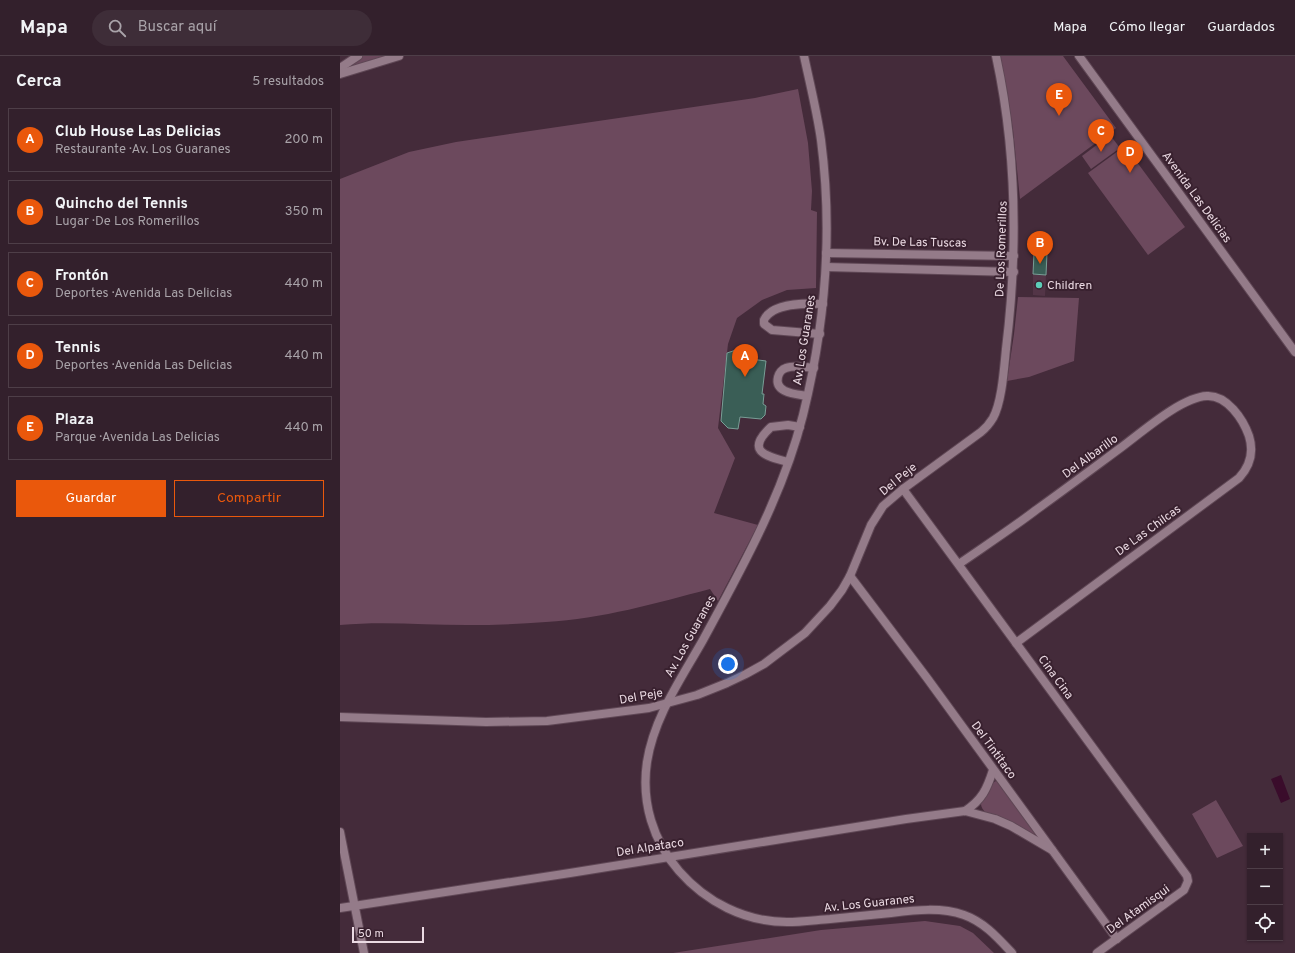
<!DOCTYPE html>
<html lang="es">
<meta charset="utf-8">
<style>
body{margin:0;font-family:Overpass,sans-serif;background:#3e2d38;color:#f1f3f6}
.controls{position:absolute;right:12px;bottom:12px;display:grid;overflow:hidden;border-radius:0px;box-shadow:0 1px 3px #0004}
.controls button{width:36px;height:36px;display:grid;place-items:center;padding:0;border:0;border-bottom:1px solid #4e3e48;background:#33202c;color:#f1f3f6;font:20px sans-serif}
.scale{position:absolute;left:12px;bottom:10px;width:72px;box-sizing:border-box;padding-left:4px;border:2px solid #ebdae3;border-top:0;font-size:11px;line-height:14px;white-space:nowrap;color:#ebdae3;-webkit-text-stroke:3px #39212f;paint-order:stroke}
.you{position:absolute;left:388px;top:608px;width:14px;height:14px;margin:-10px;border:3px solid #fff;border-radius:50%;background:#1a73e8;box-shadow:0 0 0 6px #1a73e833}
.badge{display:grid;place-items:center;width:26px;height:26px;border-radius:50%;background:#ea580c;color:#fff;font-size:13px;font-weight:700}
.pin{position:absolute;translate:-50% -33px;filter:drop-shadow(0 1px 2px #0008)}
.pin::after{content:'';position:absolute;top:21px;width:14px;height:12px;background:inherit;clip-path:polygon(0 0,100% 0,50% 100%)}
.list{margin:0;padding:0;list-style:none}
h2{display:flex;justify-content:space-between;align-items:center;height:52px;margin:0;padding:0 16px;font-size:17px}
h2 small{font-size:13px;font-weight:400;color:#a9a3a9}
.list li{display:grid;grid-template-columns:26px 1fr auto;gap:12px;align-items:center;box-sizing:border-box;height:64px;margin:0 8px 8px;padding:0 8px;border:1px solid #4e3e48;border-radius:0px}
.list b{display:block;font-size:15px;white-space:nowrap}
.list p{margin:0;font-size:13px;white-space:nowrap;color:#a9a3a9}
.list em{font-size:13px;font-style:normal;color:#a9a3a9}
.actions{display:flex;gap:8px;padding:12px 16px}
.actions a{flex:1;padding:9px 0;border:1px solid #ea580c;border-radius:0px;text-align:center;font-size:14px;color:#ea580c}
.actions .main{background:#ea580c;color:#fff}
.icon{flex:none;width:22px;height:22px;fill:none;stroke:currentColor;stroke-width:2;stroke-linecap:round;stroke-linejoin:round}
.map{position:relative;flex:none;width:955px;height:897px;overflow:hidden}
header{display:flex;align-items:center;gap:24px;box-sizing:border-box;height:56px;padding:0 20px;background:#33202c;border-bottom:1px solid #4e3e48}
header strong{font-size:19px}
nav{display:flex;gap:22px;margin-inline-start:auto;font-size:14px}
.search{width:280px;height:36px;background:#3e2d38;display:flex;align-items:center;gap:10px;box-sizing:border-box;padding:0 14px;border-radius:22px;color:#a9a3a9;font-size:15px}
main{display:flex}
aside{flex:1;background:#33202c}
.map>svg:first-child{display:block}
</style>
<header>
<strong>Mapa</strong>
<div class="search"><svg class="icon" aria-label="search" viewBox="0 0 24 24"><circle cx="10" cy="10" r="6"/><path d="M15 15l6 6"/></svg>Buscar aquí</div>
<nav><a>Mapa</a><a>Cómo llegar</a><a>Guardados</a></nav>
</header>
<main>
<aside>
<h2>Cerca<small>5 resultados</small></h2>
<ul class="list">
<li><span class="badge">A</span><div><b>Club House Las Delicias</b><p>Restaurante · Av. Los Guaranes</p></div><em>200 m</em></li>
<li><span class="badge">B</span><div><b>Quincho del Tennis</b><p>Lugar · De Los Romerillos</p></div><em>350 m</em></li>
<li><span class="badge">C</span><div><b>Frontón</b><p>Deportes · Avenida Las Delicias</p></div><em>440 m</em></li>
<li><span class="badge">D</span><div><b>Tennis</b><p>Deportes · Avenida Las Delicias</p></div><em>440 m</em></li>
<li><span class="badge">E</span><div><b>Plaza</b><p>Parque · Avenida Las Delicias</p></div><em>440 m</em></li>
</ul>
<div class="actions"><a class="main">Guardar</a><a>Compartir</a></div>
</aside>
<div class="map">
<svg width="955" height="897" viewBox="0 0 955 897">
<rect width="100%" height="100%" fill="#442b3a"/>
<polygon fill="#533547" points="693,218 706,219 705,240 693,239"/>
<g fill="#6c495d">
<polygon points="22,0 47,0 0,15"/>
<polygon points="658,0 723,0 776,72 680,143 673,74 669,49"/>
<path d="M458 33 468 87 472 135 471 154 477 156 476 232 447 234 422 244 397 262 388 288 378 372 395 402 374 457 418 469 378 545 370 533C316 547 262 563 206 566 180 568 154 569 127 569 85 569 42 565 0 569V123L69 96 116 86 415 42Z"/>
<polygon points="770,79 780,92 751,113 742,100"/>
<polygon points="785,90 845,171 808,199 748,117"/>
<polygon points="678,241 739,242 734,305 689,321 667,325 674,278"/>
<path d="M656 725 659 726 696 777V779L646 757C643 754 641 751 641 748 642 742 651 727 656 725Z"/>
<polygon points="876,744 903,790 877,802 852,758"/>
<polygon points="585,865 620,870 633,877 654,897 333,897 481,874"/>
</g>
<polygon fill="#3a0c2b" points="941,719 950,743 941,747 931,723"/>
<g fill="#3a5e56" stroke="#799e96">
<polygon points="694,197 707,197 706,219 693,218"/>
<polygon points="396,294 412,296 411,303 426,305 422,338 424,338 423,348 426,350 425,359 421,363 400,361 398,373 388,372 381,365 387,297"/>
</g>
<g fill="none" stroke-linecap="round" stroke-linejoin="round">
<g stroke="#5f4755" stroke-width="10">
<g id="street">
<path d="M464 0C470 28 477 56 481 84 493 176 485 270 463 359 443 439 402 512 363 584 341 623 314 661 307 706 301 746 313 785 339 815 366 846 405 866 447 866 461 866 476 864 490 863 510 861 531 859 551 857 576 854 601 851 624 859 644 866 658 882 672 897"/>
<polyline points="739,0 955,296"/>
<polyline points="0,12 18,0"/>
<polyline points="0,18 59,0"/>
<polyline points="486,197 674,200"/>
<polyline points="486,211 674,216"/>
<path d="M480 278 432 274 424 268V264C432 247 466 247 483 248"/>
<path d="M467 340C456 338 434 337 438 321 439 317 442 313 446 312 454 309 465 311 474 312"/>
<path d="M448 406C425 400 405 395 431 371L448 369 460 371"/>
<polyline points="563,433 847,820 848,825 844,834 757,897"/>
<path d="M619 508C645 490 671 473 696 454 724 434 752 413 779 393 801 377 841 341 867 340 887 339 903 363 909 380 914 396 910 410 899 422L676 587"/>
<polyline points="510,520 587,622 777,883"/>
<path d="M0 661 146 666 207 665 309 652 357 639 387 627 406 618 424 608 465 577 490 550 502 534 510 520 531 469 543 450 563 433 641 376C646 372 650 367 653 362 662 346 664 312 666 293 678 195 677 97 656 0"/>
<path d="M625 755C642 744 647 733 653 714"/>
<polyline points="0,776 24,897"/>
<polyline points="0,852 230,817 566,763 625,755 655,763 671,770 712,794"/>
</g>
</g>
<use href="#street" stroke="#947b89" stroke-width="8"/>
</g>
<circle fill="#5dceb9" stroke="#39212f" stroke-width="1.5" cx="699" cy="229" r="4"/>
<g text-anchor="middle" stroke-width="4" stroke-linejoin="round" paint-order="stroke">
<g font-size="12" fill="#ebdae3" stroke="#39212f">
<text transform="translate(857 141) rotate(54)" y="4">Avenida Las Delicias</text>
<text transform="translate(580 186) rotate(1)" y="4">Bv. De Las Tuscas</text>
<text transform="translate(661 193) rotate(-88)" y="4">De Los Romerillos</text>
<text transform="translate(464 284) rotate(-81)" y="4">Av. Los Guaranes</text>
<text transform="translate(750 400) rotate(-36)" y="4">Del Albarillo</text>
<text transform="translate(558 423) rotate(-39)" y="4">Del Peje</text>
<text transform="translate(808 474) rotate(-36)" y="4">De Las Chilcas</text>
<text transform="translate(350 580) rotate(-61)" y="4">Av. Los Guaranes</text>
<text transform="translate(716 621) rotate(54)" y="4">Cina Cina</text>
<text transform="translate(301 640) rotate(-10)" y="4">Del Peje</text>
<text transform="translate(654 694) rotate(54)" y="4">Del Tintitaco</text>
<text transform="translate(310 791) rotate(-9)" y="4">Del Alpataco</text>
<text transform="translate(529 847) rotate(-6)" y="4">Av. Los Guaranes</text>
<text transform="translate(798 853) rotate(-36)" y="4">Del Atamisqui</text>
</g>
<g font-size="12" fill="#ebdae3" stroke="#39212f" text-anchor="start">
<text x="707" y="233">Children</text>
</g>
</g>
</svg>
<div class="controls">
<button>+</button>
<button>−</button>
<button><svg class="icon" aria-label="locate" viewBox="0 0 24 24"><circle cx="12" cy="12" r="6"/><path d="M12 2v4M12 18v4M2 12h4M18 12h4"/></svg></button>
</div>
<div class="scale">50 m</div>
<div class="you"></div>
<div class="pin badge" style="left:405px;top:321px">A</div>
<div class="pin badge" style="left:700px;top:208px">B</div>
<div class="pin badge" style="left:761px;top:96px">C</div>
<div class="pin badge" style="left:790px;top:117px">D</div>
<div class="pin badge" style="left:719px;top:60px">E</div>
</div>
</main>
